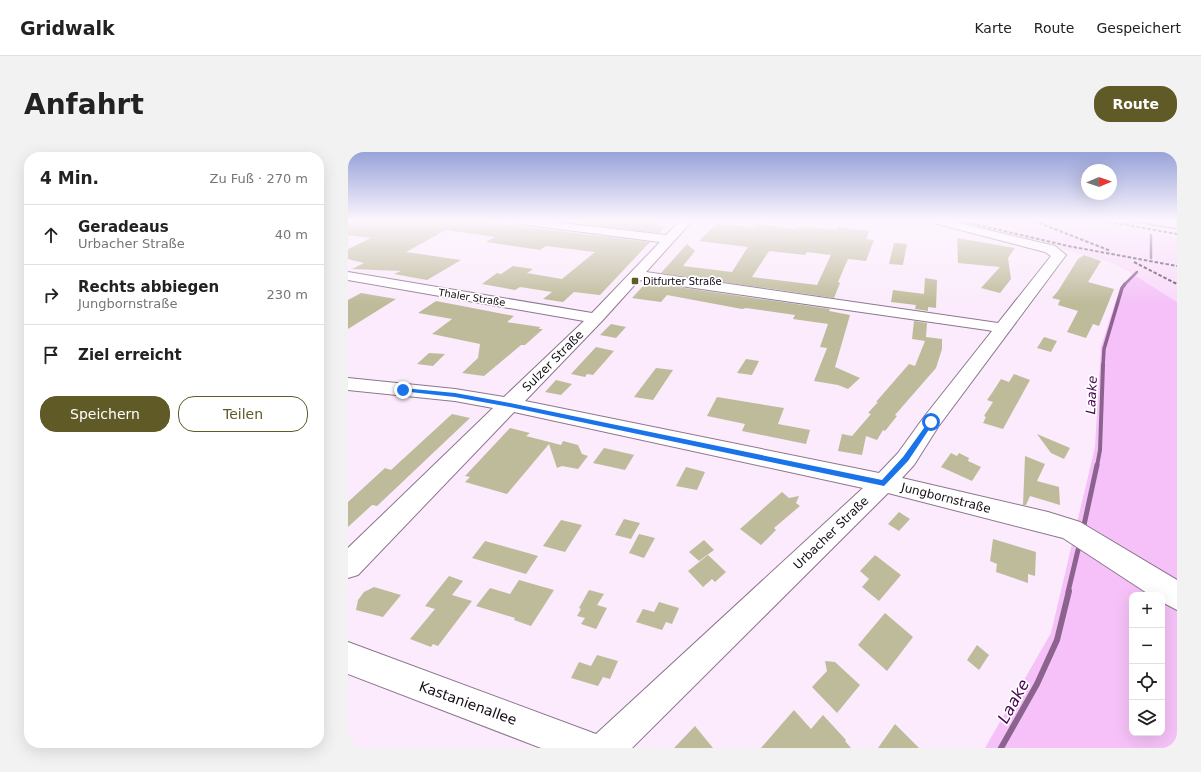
<!DOCTYPE html>
<html lang="de">
<meta charset="utf-8">
<style>
body{margin:0;font-family:"DejaVu Sans",sans-serif;background:#f2f2f2;color:#222}
.controls{position:absolute;right:12px;bottom:12px;display:grid;overflow:hidden;border-radius:8px;box-shadow:0 4px 16px #0002}
.controls button{width:36px;height:36px;display:grid;place-items:center;padding:0;border:0;border-bottom:1px solid #e0e0e0;background:#fff;color:#222;font:20px sans-serif}
.compass{position:absolute;left:733px;top:12px;width:36px;height:36px;border-radius:50%;background:#fff;box-shadow:0 4px 16px #0002;rotate:88deg}
.stop{position:absolute;width:12px;height:12px;margin:-9px;border:3px solid #1a73e8;border-radius:50%;background:#fff}
.stop.end{background:#1a73e8;border-color:#fff;box-shadow:0 1px 4px #0008}
.list{margin:0;padding:0;list-style:none}
h2{display:flex;justify-content:space-between;align-items:center;height:52px;margin:0;padding:0 16px;font-size:17px}
h2 small{font-size:13px;font-weight:400;color:#767676}
.list li{display:grid;grid-template-columns:26px 1fr auto;gap:12px;align-items:center;box-sizing:border-box;height:60px;padding:0 16px;border-top:1px solid #e0e0e0}
.list b{display:block;font-size:15px;white-space:nowrap}
.list p{margin:0;font-size:13px;white-space:nowrap;color:#767676}
.list em{font-size:13px;font-style:normal;color:#767676}
.actions{display:flex;gap:8px;padding:12px 16px}
.actions a{flex:1;padding:9px 0;border:1px solid #5f5a26;border-radius:16px;text-align:center;font-size:14px;color:#5f5a26}
.actions .main{background:#5f5a26;color:#fff}
.icon{flex:none;width:22px;height:22px;fill:none;stroke:currentColor;stroke-width:2;stroke-linecap:round;stroke-linejoin:round}
.map{position:relative;flex:none;width:829px;height:596px;overflow:hidden;border-radius:16px}
header{display:flex;align-items:center;gap:24px;box-sizing:border-box;height:56px;padding:0 20px;background:#fff;border-bottom:1px solid #e0e0e0}
header strong{font-size:19px}
nav{display:flex;gap:22px;margin-inline-start:auto;font-size:14px}
.intro{display:flex;align-items:center;justify-content:space-between;box-sizing:border-box;height:96px;padding:0 24px}
h1{margin:0;font-size:28px}
.button{padding:10px 18px;border-radius:16px;background:#5f5a26;color:#fff;font-size:14px;font-weight:700}
main{display:flex;gap:24px;padding:0 24px}
aside{flex:1;background:#fff;border-radius:16px;box-shadow:0 4px 16px #0002}
.map>svg:first-child{display:block}
</style>
<header>
<strong>Gridwalk</strong>
<nav><a>Karte</a><a>Route</a><a>Gespeichert</a></nav>
</header>
<div class="intro"><h1>Anfahrt</h1><a class="button">Route</a></div>
<main>
<aside>
<h2>4 Min.<small>Zu Fuß · 270 m</small></h2>
<ul class="list">
<li><svg class="icon" aria-label="ahead" viewBox="0 0 24 24"><path d="M12 20V5M6 11l6-6 6 6"/></svg><div><b>Geradeaus</b><p>Urbacher Straße</p></div><em>40 m</em></li>
<li><svg class="icon" aria-label="right" viewBox="0 0 24 24"><path d="M7 20v-9h11M14 6l5 5-5 5"/></svg><div><b>Rechts abbiegen</b><p>Jungbornstraße</p></div><em>230 m</em></li>
<li><svg class="icon" aria-label="arrive" viewBox="0 0 24 24"><path d="M6 21V4h12l-3 4 3 4H6"/></svg><div><b>Ziel erreicht</b></div></li>
</ul>
<div class="actions"><a class="main">Speichern</a><a>Teilen</a></div>
</aside>
<div class="map">
<svg width="829" height="596" viewBox="0 0 829 596">
<rect width="100%" height="100%" fill="#fbebfc"/>
<polygon fill="#f9d9fa" points="603,69 810,69 829,72 829,150 787,123 764,111 719,98"/>
<path fill="#f5c1f8" fill-rule="evenodd" d="M785 122 829 150V596H637L703 481 747 295 753 195 772 136ZM784 443H814V581H784Z"/>
<g fill="none" stroke-linecap="round" stroke-linejoin="round">
<g stroke="#8c638e" stroke-width="2.5">
<polyline points="803,83 803,106"/>
<polyline points="776,133 789,120"/>
</g>
<polyline stroke="#8c638e" stroke-width="3.5" points="755,214 756,197 774,136 777,132"/>
<polyline stroke="#8c638e" stroke-width="4" points="749,314 752,298 755,213"/>
<g stroke="#8c638e" stroke-width="5">
<polyline points="736,373 749,313"/>
<polyline points="720,440 730,398"/>
</g>
<polyline stroke="#8c638e" stroke-width="6" points="653,596 689,532 709,488 721,439"/>
</g>
<g fill="#bebb9a" fill-rule="evenodd">
<polygon points="0,69 126,69 302,90 252,143 226,140 215,150 195,147 204,140 172,135 167,138 134,132 149,121 153,122 165,114 185,117 179,121 214,127 247,100 198,94 192,98 138,90 147,85 98,78 58,100 113,108 79,128 46,122 53,119 4,117 16,111 0,107 0,97 23,86 0,83"/>
<polygon points="237,69 314,69 308,74 316,75 314,76 316,76 311,81 232,72"/>
<path d="M368 72 405 75 408 72 449 77 450 75H455L457 74 489 78 490 75 521 79 518 87 526 88 518 109 500 107 490 130 492 131 486 146 313 121 339 92 347 99 335 114 384 120 400 95 351 89ZM421 99 457 103 459 100 483 103 469 133 404 125Z"/>
<polygon points="609,86 667,96 660,106 663,127 652,141 633,136 652,115 610,111"/>
<polygon points="546,91 559,92 555,113 541,112"/>
<polygon points="736,103 753,109 740,130 766,137 751,174 745,172 738,186 719,180 730,159 710,153 712,148 704,146 710,139 730,107"/>
<polygon points="577,126 589,128 588,156 580,155 580,159 567,157 568,153 543,150 545,138 576,142"/>
<polygon points="303,131 482,157 481,159 502,163 487,215 512,226 500,237 490,233 466,229 479,196 472,195 480,172 445,167 447,163 398,156 394,157 319,143 313,150 284,146 296,133 300,134"/>
<polygon points="13,141 48,147 0,177 0,148"/>
<polygon points="88,149 166,164 159,170 192,175 191,177 195,177 177,193 173,193 136,224 114,221 130,206 132,192 84,182 104,167 70,161"/>
<polygon points="566,169 579,171 578,185 594,187 594,197 588,216 547,263 549,264 537,279 535,278 529,288 518,284 514,303 490,299 494,282 504,284 523,262 520,261 530,250 528,250 561,212 567,214 577,189 564,187"/>
<polygon points="263,172 278,175 268,186 252,183"/>
<polygon points="696,185 709,189 703,200 689,196"/>
<polygon points="248,195 266,199 245,223 239,222 237,225 223,222"/>
<polygon points="81,201 97,202 85,214 69,212"/>
<polygon points="398,207 411,209 404,223 389,221"/>
<polygon points="308,216 325,218 305,248 286,245"/>
<polygon points="666,222 682,228 655,277 635,271 638,265 636,264 645,250 639,248 644,241 653,227 661,230"/>
<polygon points="208,228 224,232 213,243 197,240"/>
<polygon points="369,245 436,256 430,272 462,278 458,292 394,279 397,272 359,264"/>
<polygon points="104,262 122,266 29,354 24,353 0,375 0,350 37,316 43,318"/>
<polygon points="162,276 182,281 178,284 213,293 215,289 230,293 234,302 240,304 230,317 214,314 209,316 201,292 159,342 117,330 122,325 117,324"/>
<polygon points="689,282 722,296 716,307 703,301"/>
<polygon points="256,296 282,302 286,303 277,318 245,311"/>
<polygon points="603,301 609,304 611,301 621,306 620,309 633,315 624,329 593,315"/>
<polygon points="677,304 697,312 689,329 711,335 712,353 682,344 678,353 675,353"/>
<polygon points="338,315 357,320 349,338 328,334"/>
<polygon points="434,340 441,346 451,344 448,351 452,354 426,376 428,378 413,393 392,377"/>
<polygon points="551,360 562,367 551,379 540,372"/>
<polygon points="276,367 292,371 283,387 267,383"/>
<polygon points="213,368 234,373 217,400 195,394"/>
<polygon points="291,382 307,386 296,406 281,401"/>
<polygon points="645,387 688,400 687,424 680,422 680,431 648,420 649,412 642,409"/>
<polygon points="356,388 366,398 351,409 341,400"/>
<polygon points="137,389 180,401 190,404 178,422 124,406"/>
<polygon points="360,403 378,420 367,430 364,427 355,435 340,419"/>
<polygon points="527,403 553,423 531,449 514,435 521,427 512,419"/>
<polygon points="101,424 115,429 104,443 124,449 90,494 85,492 83,495 62,487 87,457 77,454"/>
<polygon points="171,428 206,438 183,474 166,468 167,466 128,454 142,436 162,442"/>
<polygon points="26,435 53,443 35,465 8,458 10,448 16,440"/>
<polygon points="241,438 256,442 249,453 259,456 248,477 233,472 237,466 229,464 233,457 231,456"/>
<polygon points="311,450 331,456 324,472 318,470 314,478 288,470 295,457 306,460"/>
<polygon points="537,461 565,485 539,519 510,493"/>
<polygon points="629,493 641,503 631,518 619,508"/>
<polygon points="249,503 270,509 262,527 255,525 250,534 223,526 231,510 243,514"/>
<polygon points="477,509 487,510 512,533 489,561 464,535 479,519"/>
<polygon points="446,558 463,577 475,563 498,588 497,589 503,596 413,596"/>
<polygon points="547,572 571,596 530,596"/>
<polygon points="347,574 365,596 326,596"/>
</g>
<g fill="none" stroke-linecap="round" stroke-linejoin="round">
<g stroke="#8d768e" stroke-width="2">
<path id="minor" d="M166 69H197L318 83 332 69H344L298 120 650 171 703 104 697 100 586 71 584 69H602L707 94 718 103 590 275 566 313 554 326 700 360 732 370 829 428V458L814 450V443H802L715 386 540 341 284 596H193L0 522V490L248 582 515 336 166 260 10 423 0 426V396L145 256 107 249 0 238V226L107 237 156 245 236 169 0 128V120L244 161 312 90 172 72 168 71ZM291 128 639 178 644 179 576 265 550 301 531 321 177 249 254 169Z"/>
</g>
<use href="#minor" fill="#fff" fill-rule="evenodd"/>
<polyline stroke="#504651" stroke-width="1" points="781,69 829,77"/>
<g stroke="#504651" stroke-width="2" stroke-dasharray="3.5 2" stroke-linecap="butt">
<polyline points="613,69 720,94 829,114"/>
<polyline points="686,69 763,99"/>
<polyline points="756,69 829,82"/>
<polyline points="786,110 829,132"/>
</g>
</g>
<linearGradient id="sky" x2="0" y2="1"><stop stop-color="#98a3d9"/><stop offset="0.45" stop-color="#fdf6fe"/><stop offset="1" stop-color="#fdf6fe" stop-opacity="0"/></linearGradient>
<rect width="829" height="152" fill="url(#sky)"/>
<polygon fill="#1a73e8" points="55,236 107,241 162,251 534,328 555,305 581,269 586,270 560,309 536,334 162,255 107,245 53,239 52,238"/>
<rect fill="#5f5a26" stroke="#fff" stroke-width="1.5" x="283" y="125" width="8" height="8" rx="2"/>
<g text-anchor="middle" stroke-width="3.5" stroke-linejoin="round" paint-order="stroke">
<g font-size="10" fill="#130b14" stroke="#fff" text-anchor="start">
<text x="295" y="133">Ditfurter Straße</text>
</g>
<g font-size="10" fill="#130b14" stroke="#fff">
<text transform="translate(124 145) rotate(9)" y="4">Thaler Straße</text>
</g>
<g font-size="12" fill="#130b14" stroke="#fff">
<text transform="translate(205 209) rotate(-45)" y="4">Sulzer Straße</text>
<text transform="translate(598 346) rotate(14)" y="4">Jungbornstraße</text>
<text transform="translate(483 381) rotate(-44)" y="4">Urbacher Straße</text>
</g>
<g font-size="13" font-style="italic" fill="#4a0450" stroke="#fff">
<text transform="translate(743 243) rotate(-87)" y="5">Laake</text>
</g>
<g font-size="14" fill="#130b14" stroke="#fff">
<text transform="translate(120 551) rotate(20)" y="5">Kastanienallee</text>
</g>
<g font-size="16" font-style="italic" fill="#4a0450" stroke="#fff">
<text transform="translate(665 549) rotate(-61)" y="6">Laake</text>
</g>
</g>
</svg>
<div class="controls">
<button>+</button>
<button>−</button>
<button><svg class="icon" aria-label="locate" viewBox="0 0 24 24"><circle cx="12" cy="12" r="6"/><path d="M12 2v4M12 18v4M2 12h4M18 12h4"/></svg></button>
<button><svg class="icon" aria-label="layers" viewBox="0 0 24 24"><path d="M12 4l9 5-9 5-9-5zM3 14l9 5 9-5"/></svg></button>
</div>
<svg class="compass" viewBox="-18 -18 36 36"><path d="M0-13l5 13h-10z" fill="#e53935"/><path d="M0 13l5-13h-10z" fill="#767676"/></svg>
<div class="stop" style="left:583px;top:270px"></div>
<div class="stop end" style="left:55px;top:238px"></div>
</div>
</main>
